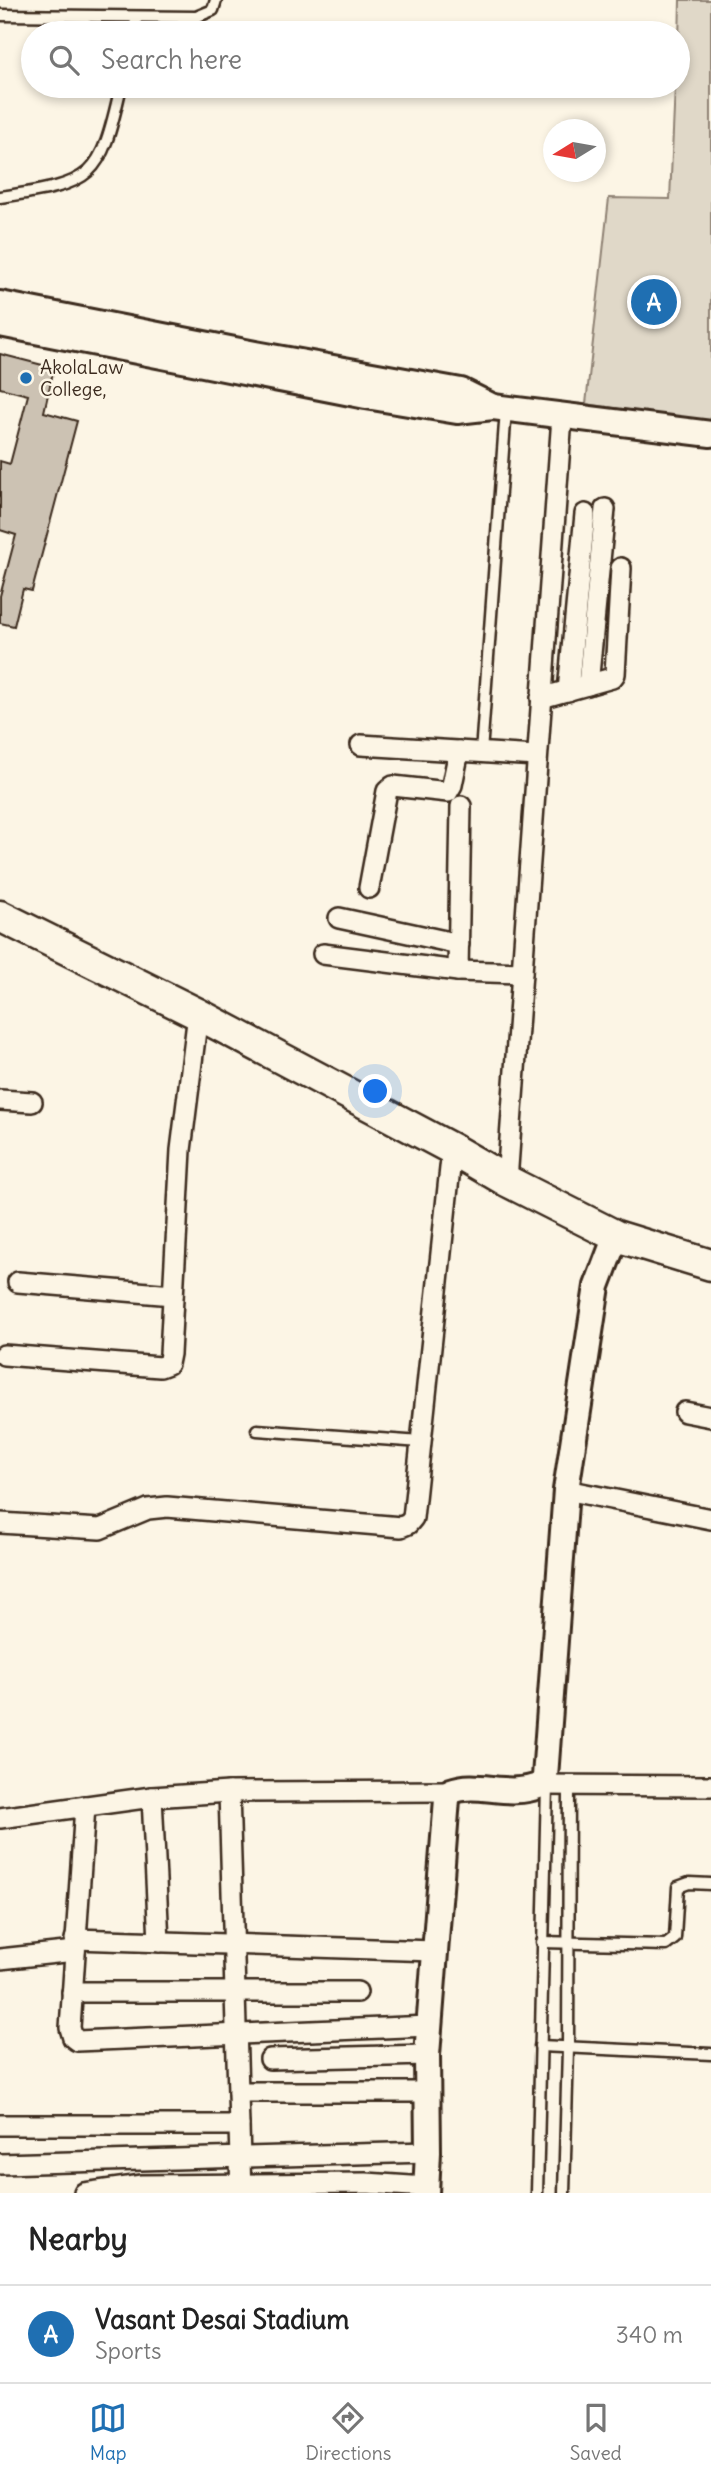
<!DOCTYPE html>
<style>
body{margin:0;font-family:Delius,sans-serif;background:#f2f2f2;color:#222}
.compass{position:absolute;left:543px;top:119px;width:63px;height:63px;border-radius:50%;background:#fff;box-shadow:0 4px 10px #0003;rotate:259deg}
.you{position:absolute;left:376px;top:1092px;width:24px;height:24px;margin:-18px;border:5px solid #fff;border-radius:50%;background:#1a73e8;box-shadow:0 0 0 10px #1a73e833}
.badge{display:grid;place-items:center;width:46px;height:46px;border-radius:50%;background:#1f6fb2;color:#fff;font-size:23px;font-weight:700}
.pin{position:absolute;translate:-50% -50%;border:4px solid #fff;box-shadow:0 2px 7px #0006}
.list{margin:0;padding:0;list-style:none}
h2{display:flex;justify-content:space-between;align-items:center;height:91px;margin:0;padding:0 28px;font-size:30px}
h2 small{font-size:23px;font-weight:400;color:#767676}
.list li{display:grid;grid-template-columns:46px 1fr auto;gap:21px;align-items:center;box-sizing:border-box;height:98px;padding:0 28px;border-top:2px solid #e0e0e0}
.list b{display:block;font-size:26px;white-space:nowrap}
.list p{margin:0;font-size:23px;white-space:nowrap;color:#767676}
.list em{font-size:23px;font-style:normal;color:#767676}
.icon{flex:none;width:38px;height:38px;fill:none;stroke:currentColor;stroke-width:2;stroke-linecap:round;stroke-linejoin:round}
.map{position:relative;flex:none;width:711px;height:2193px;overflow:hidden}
.search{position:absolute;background:#fff;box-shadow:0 4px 10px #0003;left:21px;right:21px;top:21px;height:77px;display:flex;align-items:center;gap:18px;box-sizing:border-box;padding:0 24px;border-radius:38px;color:#767676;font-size:26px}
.sheet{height:189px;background:#fff}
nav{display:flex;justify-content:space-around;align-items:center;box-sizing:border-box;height:98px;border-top:2px solid #e0e0e0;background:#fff;font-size:19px;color:#767676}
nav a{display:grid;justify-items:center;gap:4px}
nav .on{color:#1f6fb2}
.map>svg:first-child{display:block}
</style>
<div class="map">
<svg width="711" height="2193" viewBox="0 0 711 2193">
<rect width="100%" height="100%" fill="#fcf5e5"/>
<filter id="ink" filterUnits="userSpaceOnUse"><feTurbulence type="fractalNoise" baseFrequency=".0143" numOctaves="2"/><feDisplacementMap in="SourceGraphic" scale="14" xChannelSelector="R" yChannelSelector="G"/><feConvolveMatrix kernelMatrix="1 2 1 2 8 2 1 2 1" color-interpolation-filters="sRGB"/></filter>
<g filter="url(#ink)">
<polygon fill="#e0d8c8" stroke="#8e8173" stroke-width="2" points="680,0 711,0 711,422 586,404 609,198 670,199 675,86 678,86"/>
<polygon fill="#ccc2b3" stroke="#3b2a1e" stroke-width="2" points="0,354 54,368 44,412 77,421 32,591 23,589 14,626 0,623 0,596 16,535 0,530 0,461 10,464 28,395 0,388"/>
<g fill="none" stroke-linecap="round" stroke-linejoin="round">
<g stroke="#3b2a1e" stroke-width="15">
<g id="service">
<polyline points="0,15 196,17 213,10 216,0"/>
<polyline points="133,33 137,17"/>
<path d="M0 197C94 183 100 180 121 86"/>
<polyline points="481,753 506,409"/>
<polyline points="257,1430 421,1442"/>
<polyline points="542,1942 666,1945 675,1938 678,1887 689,1883 711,1884"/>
<polyline points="540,2046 711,2054"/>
<polyline points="537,2193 547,1786"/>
<polyline points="564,2193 568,2049 569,1786"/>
</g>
</g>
<g stroke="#3b2a1e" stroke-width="24">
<g id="minor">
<polyline points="588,685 605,509"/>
<polyline points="568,691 585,514"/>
<polyline points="541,698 612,678 615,674 621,568"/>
<polyline points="361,745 537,756"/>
<polyline points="369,888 387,791 393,786 448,792 452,785 459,751"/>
<polyline points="339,918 459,944"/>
<polyline points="323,954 458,971 522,973"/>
<polyline points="458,971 461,806"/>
<polyline points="0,1100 32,1102"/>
<polyline points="507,1181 562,417"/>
<polyline points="18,1282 173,1295"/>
<polyline points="4,1355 160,1367 168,1364 170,1354 181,1150 198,1014"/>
<polyline points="685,1412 711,1417"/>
<polyline points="566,1490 711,1519"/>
<polyline points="0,1523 100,1529 148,1509 167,1507 401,1527 408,1524 413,1518 452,1149"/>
<polyline points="541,1785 711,1786"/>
<polyline points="229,1792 241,2193"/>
<polyline points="152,1797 159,1942"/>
<polyline points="85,1806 70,2028 73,2038 77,2041 429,2026"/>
<polyline points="0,1818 152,1797 229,1792 451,1791"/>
<polyline points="75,1939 434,1951"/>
<polyline points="0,1959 75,1951"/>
<polyline points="72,1992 357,1992"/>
<polyline points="270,2059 427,2055"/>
<polyline points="238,2092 427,2092"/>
<polyline points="0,2125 239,2125"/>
<polyline points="0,2164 428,2152"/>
<polyline points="84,2193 142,2185 366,2183 426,2187"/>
</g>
</g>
<g stroke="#3b2a1e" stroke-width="30">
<g id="tertiary">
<polyline points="0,304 255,354 461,391 493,407"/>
<polyline points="0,324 366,396 457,411 493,407 711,434"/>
<path d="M426 2193 428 2152 427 2055 447 1799 451 1791C480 1780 506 1799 541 1785L545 1777 566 1490 597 1286 616 1236"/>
</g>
</g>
<g stroke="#3b2a1e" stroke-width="35">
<polyline id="primary" points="0,916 198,1014 452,1149 507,1181 616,1236 711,1265"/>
</g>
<use href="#service" stroke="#fcf5e5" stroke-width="10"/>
<use href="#minor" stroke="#fcf5e5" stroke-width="19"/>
<use href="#tertiary" stroke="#fcf5e5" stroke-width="24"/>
<use href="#primary" stroke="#fcf5e5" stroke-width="30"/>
</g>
</g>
<circle fill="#1f6fb2" stroke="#fcf5e5" stroke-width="2.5" cx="26" cy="378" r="7"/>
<g text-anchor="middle" stroke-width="5" stroke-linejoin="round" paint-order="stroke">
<g font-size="19" fill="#3b2a1e" stroke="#fcf5e5" text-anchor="start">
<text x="40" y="374">AkolaLaw<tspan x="40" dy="22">College,</tspan></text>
</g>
</g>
</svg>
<svg class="compass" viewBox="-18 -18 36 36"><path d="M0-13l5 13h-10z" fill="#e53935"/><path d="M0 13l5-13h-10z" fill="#767676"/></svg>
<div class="you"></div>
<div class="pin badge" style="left:654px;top:302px">A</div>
<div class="search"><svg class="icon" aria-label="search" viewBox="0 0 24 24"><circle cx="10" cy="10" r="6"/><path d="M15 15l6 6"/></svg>Search here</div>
</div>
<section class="sheet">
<h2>Nearby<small></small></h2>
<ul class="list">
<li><span class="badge">A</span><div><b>Vasant Desai Stadium</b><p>Sports</p></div><em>340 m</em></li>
</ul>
</section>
<nav>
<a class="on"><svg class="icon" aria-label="map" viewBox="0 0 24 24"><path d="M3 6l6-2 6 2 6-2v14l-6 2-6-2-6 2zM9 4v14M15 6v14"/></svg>Map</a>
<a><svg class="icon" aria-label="directions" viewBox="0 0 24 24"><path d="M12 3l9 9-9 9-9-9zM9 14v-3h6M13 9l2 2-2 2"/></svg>Directions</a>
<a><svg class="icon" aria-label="saved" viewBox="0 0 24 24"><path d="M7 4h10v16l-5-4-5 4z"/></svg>Saved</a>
</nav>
